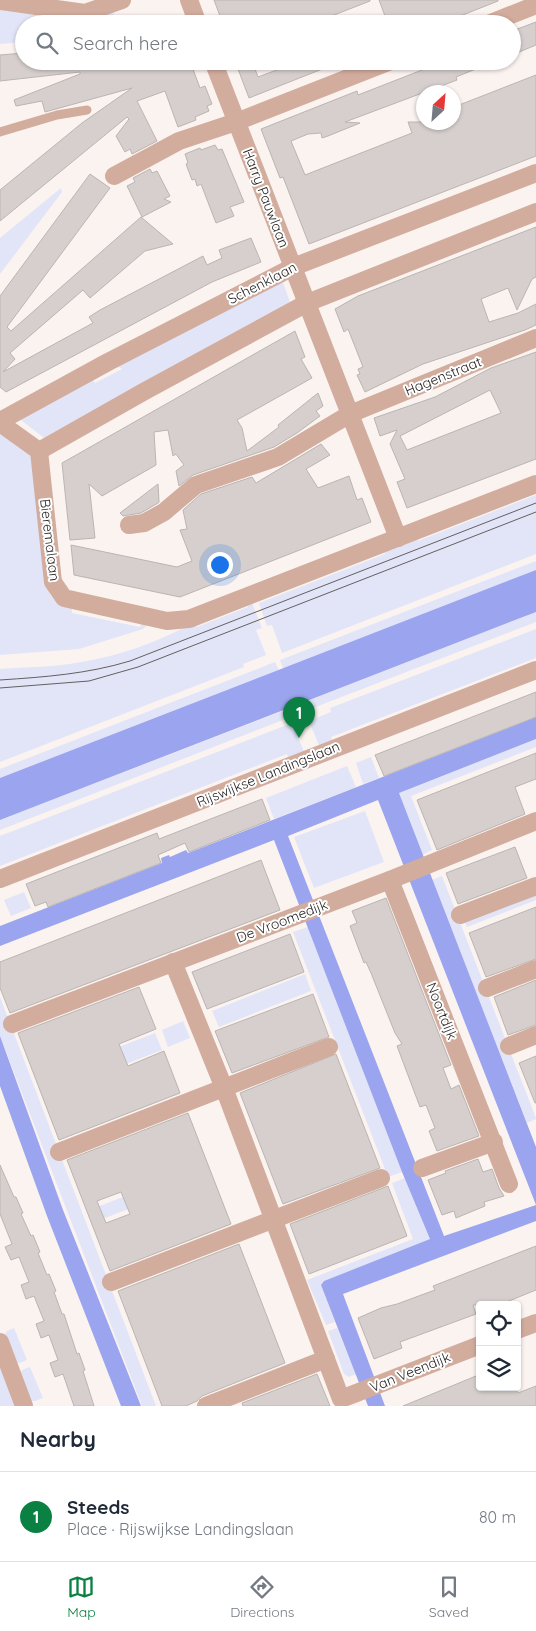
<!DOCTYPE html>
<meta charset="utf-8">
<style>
body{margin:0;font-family:Quicksand,sans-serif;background:#f2f2f3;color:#1f2937}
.controls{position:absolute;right:15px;bottom:15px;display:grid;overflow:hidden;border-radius:5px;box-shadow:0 1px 4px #0004}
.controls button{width:45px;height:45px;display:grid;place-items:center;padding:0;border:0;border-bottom:1px solid #e0e1e3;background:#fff;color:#1f2937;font:25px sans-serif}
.compass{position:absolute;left:416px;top:85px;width:45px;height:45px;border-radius:50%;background:#fff;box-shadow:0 1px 4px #0004;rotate:26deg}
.you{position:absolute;left:219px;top:564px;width:18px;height:18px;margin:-12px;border:4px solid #fff;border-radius:50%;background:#1a73e8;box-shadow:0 0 0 8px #1a73e833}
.badge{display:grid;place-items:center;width:32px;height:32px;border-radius:50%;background:#0b8043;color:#fff;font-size:16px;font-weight:700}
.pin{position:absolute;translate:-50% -41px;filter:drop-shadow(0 1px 2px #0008)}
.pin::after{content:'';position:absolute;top:26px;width:18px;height:15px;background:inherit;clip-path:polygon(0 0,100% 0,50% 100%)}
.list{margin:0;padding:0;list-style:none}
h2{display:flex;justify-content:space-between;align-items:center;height:65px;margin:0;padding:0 20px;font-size:21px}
h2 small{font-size:16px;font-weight:400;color:#747a83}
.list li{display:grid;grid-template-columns:32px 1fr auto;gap:15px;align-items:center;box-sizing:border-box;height:90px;padding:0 20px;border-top:1px solid #e0e1e3}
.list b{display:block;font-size:19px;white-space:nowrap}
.list p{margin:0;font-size:16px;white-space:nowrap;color:#747a83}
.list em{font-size:16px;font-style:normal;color:#747a83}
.icon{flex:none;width:28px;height:28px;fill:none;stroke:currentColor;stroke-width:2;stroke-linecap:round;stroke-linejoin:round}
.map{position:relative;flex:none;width:536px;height:1406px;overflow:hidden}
.search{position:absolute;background:#fff;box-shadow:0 1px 4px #0004;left:15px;right:15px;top:15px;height:55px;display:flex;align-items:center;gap:12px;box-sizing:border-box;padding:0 18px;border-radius:28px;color:#747a83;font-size:19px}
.sheet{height:155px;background:#fff}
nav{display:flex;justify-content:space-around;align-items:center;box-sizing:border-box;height:70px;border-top:1px solid #e0e1e3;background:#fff;font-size:14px;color:#747a83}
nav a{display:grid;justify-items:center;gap:2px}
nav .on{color:#0b8043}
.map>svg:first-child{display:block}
</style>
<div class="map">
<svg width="536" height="1406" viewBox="0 0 536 1406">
<rect width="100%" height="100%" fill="#faf3f0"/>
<g fill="#e2e5f8">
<polygon points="0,10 68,20 70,17 113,10 114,18 98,24 24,24 24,42 0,44"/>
<polygon points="61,188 62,192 0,274 0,238"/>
<polygon points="281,277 290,302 48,441 17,417 90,376 95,383 122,369 114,364"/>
<path d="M0 432 29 452 34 464 45 579C50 599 53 602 72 607V613L140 627 142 622 149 623 143 629 79 649 0 655Z"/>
<polygon points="536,495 536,554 282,653 272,625 267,626 259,604 259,603 385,554 384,548 416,536 418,541"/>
<polygon points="536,561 536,570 283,669 280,660"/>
<path d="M251 600 262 628 256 630 266 655 243 664 244 667 0 762V669C27 667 55 667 81 662 119 656 161 641 194 622L197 627 248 607 247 601Z"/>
<polygon points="536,612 536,622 300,713 297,705"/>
<polygon points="536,629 536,658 331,737 333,743 320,748 309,721 331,712 330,708"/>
<polygon points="275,662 279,670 0,778 0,769"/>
<polygon points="293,707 296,715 0,830 0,820"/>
<polygon points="292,723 305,754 289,760 287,754 0,866 0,836"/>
<polygon points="536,739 536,747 411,796 432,850 422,855 398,793"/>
<polygon points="371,757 379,778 363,784 356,763"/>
<polygon points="347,766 356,787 274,819 266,798"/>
<polygon points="365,811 384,862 314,888 294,837"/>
<polygon points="442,876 536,1118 536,1119 527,1123 432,880"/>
<polygon points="536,888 536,900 467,927 463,917"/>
<polygon points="24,892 31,908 11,916 4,900"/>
<polygon points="308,927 402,1172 388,1177 293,932"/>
<polygon points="305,974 311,991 219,1027 212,1011"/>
<polygon points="0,997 156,1406 142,1406 0,1036"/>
<polygon points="183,1021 190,1038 168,1047 162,1030"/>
<polygon points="155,1033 162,1050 43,1096 36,1079"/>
<polygon points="207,1164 212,1177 92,1223 87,1211"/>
<polygon points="405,1178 430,1239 324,1281 321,1285 335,1322 326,1325 307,1280 413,1239 392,1183"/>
<polygon points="14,1328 27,1360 19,1363 15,1362 4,1335 7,1331"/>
<polygon points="337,1328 356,1374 349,1377 344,1374 328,1331"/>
<polygon points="0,1365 16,1406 0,1406"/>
<polygon points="30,1367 43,1398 35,1401 31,1401 20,1374 22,1370"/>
</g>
<g fill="#9ba4ee" fill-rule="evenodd">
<polygon points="536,570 536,612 0,820 0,778"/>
<path d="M536 717V739L399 793 536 1147V1221L343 1294 385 1406H368L321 1285 324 1281 430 1239 402 1172 274 840 0 946V926L162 863 161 858 169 855 170 857 186 850 188 853ZM378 800 536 1205 444 1236 288 836Z"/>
<polygon points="0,1036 63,1210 141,1406 121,1406 47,1216 0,1086"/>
</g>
<g fill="#d6cfcd" stroke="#bbb5b2" fill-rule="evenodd">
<polygon points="214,0 370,0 370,1 311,24 223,24"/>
<polygon points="379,0 498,0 498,1 440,24 388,24"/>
<polygon points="536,22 536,45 512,55 512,31"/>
<polygon points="24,53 24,61 175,61 176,67 190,61 200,88 205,86 212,104 207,106 209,111 195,117 196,120 178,127 165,91 137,101 157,141 132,154 130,149 125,152 116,136 129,119 127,117 0,221 0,190 82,123 132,88 45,112 42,101 16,106 14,100 80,74 80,72 0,81 0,55"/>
<polygon points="235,61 252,61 258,77 282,68 279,61 340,62 249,98"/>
<polygon points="445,61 493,62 456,77 457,80 345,122 360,123 328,136 322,138 321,133 308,134 291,141 305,175 412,133 408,122 454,122 454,107 536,75 536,156 309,244 283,177 280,178 261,129 357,91 358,95"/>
<polygon points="215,145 218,150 222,149 244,202 230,207 234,216 216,223 201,184 197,186 195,179 192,180 186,164 188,163 185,154 200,148 201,150"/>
<polygon points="150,169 152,173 157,171 170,196 164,199 171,202 142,217 127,186 135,182 133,178"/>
<polygon points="90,174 110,188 7,327 11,331 141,217 173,244 145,251 90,298 83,290 10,353 15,359 3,372 93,323 89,317 100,310 203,256 207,265 222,258 219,250 251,238 261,262 212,282 6,392 0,387 0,296"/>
<polygon points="536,227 536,277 532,279 517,310 508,288 481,299 489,322 518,313 536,304 536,325 525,330 423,364 365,392 357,375 360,374 358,369 363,367 348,329 344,332 335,309 358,296"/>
<polygon points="295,331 305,357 301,359 312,378 237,420 242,428 247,451 279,427 278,425 318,393 323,406 316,411 320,416 297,433 274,447 193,475 179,486 176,471 184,465 176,454 173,456 168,430 154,432 156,465 102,496 89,484 95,538 70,540 62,463"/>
<path d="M536 352V459L407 508 397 482 405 479 390 444 397 430 380 436 374 418 435 397 491 368ZM490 390 501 413 407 450 400 436Z"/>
<polygon points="321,444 330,455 306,469 318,488 349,476 357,500 362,498 371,522 180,597 74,575 71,545 177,567 192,561 180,530 187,529 183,510 201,494 252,477 256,483"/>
<polygon points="158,484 159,502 158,503 141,513 123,516 120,513"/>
<polygon points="536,692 536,717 384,776 375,755"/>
<polygon points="536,753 536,779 515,787 525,814 437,850 417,800"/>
<polygon points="262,799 270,820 189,852 185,843 158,855 161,863 48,907 46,902 35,906 26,884 157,833 159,839"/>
<polygon points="515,847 527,878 458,904 446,873"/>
<polygon points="261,860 280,910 10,1013 0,988 0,962"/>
<polygon points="386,898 451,1065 443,1068 451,1089 459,1085 479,1136 437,1151 429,1131 435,1128 426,1105 420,1107 397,1046 402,1044 395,1033 371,973 366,962 364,963 350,926 357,923 352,911"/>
<polygon points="536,907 536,959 486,977 469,933"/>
<polygon points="290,934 304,972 207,1009 192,972"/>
<polygon points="536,980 536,1025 508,1035 494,997"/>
<polygon points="139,987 156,1029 119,1044 128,1066 164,1051 180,1093 59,1140 18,1033"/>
<polygon points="313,994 329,1037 232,1073 215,1031"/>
<polygon points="336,1054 380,1168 283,1204 240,1093"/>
<polygon points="536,1056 536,1103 535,1103 519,1063"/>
<path d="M188 1113 231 1224 110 1271 67 1160ZM121 1192 130 1214 106 1223 97 1201Z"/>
<polygon points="478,1159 483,1172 492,1169 499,1188 504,1196 484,1202 485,1206 456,1218 454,1211 442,1215 428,1180 446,1173 445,1171"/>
<polygon points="0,1165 14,1197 16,1197 23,1213 21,1214 31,1236 33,1235 40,1252 38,1253 47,1275 49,1274 56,1291 54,1292 62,1314 64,1314 77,1354 79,1353 85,1370 83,1371 94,1406 74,1406 63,1374 55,1377 50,1363 58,1360 49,1335 41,1338 36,1324 44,1321 34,1296 26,1299 21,1285 29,1282 19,1257 11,1260 5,1247 12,1244 0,1214"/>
<polygon points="388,1186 407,1236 309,1274 290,1224"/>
<polygon points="239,1244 285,1363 202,1396 197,1401 186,1406 162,1406 118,1291"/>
<polygon points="536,1246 536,1290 499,1305 473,1305 476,1314 400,1342 402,1348 374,1359 358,1318 381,1308 397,1304 435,1290 433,1286"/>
<polygon points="317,1374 330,1406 243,1406 242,1403"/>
<polygon points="476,1376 480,1387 515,1387 518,1393 536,1386 536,1406 403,1406"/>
</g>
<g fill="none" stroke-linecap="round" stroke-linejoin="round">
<polyline stroke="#d2ad9e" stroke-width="9" points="0,132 57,115 87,110"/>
<g stroke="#d2ad9e" stroke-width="18">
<polyline points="189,0 198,24"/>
<polyline points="0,1 85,13 122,0"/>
<polyline points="488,24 536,5"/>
<polyline points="213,61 398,538"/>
<polyline points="114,176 179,141 236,122 391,61"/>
<polyline points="0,421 108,362 293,267 536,173"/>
<polyline points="0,423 39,451 53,582 64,598 167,621 189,619 536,484"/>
<polyline points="39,451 145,391 307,303 536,212"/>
<polyline points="129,525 144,523 164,512 196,485 278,457 350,414 536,338"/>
<polyline points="0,879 536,670"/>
<polyline points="390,880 509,1184"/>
<polyline points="460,915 536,886"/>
<polyline points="173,962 224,1088 341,1399 480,1345"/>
<polyline points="487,988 536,969"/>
<polyline points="12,1024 390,880 536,821"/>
<polyline points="509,1046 536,1035"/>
<polyline points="59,1152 329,1047"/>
<polyline points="422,1168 494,1142"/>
<polyline points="111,1282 381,1178"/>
<polyline points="517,1330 536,1323"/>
<polyline points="0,1342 24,1406"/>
<polyline points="206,1406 326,1359"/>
</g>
<g stroke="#64605f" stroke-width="1">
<path d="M0 680C45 677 87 674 130 661L536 503"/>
<polyline points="0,688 89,681 138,667 536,512"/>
</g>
</g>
<g text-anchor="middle" stroke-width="4" stroke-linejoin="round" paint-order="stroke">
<g font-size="14" fill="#292726" stroke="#fff">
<text transform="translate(266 198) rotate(69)" y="5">Harry Pauwlaan</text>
<text transform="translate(262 283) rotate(-27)" y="5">Schenklaan</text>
<text transform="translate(443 376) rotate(-22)" y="5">Hagenstraat</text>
<text transform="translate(50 540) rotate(83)" y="5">Bieremalaan</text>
<text transform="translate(268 774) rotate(-22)" y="5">Rijswijkse Landingslaan</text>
<text transform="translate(282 921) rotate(-21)" y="5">De Vroomedijk</text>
<text transform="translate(442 1011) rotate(68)" y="5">Noortdijk</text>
<text transform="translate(410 1372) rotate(-22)" y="5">Van Veendijk</text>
</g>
</g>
</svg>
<div class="controls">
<button><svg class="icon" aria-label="locate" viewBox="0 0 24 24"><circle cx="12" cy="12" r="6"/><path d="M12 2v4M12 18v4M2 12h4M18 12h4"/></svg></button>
<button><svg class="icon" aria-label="layers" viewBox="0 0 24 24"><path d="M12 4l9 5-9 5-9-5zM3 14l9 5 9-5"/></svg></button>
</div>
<svg class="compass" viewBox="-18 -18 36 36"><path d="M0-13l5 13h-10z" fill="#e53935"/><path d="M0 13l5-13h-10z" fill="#747a83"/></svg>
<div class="you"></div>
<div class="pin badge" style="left:299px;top:738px">1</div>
<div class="search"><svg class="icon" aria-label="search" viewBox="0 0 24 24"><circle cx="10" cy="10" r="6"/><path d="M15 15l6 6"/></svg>Search here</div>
</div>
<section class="sheet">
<h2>Nearby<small></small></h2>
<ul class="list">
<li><span class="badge">1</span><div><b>Steeds</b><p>Place · Rijswijkse Landingslaan</p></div><em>80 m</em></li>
</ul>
</section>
<nav>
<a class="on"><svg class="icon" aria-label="map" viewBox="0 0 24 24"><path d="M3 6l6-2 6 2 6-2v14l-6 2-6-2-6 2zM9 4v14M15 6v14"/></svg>Map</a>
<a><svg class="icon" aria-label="directions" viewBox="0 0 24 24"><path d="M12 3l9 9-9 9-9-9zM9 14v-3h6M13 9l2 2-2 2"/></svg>Directions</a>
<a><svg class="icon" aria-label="saved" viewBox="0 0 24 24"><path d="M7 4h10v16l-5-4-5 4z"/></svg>Saved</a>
</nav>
